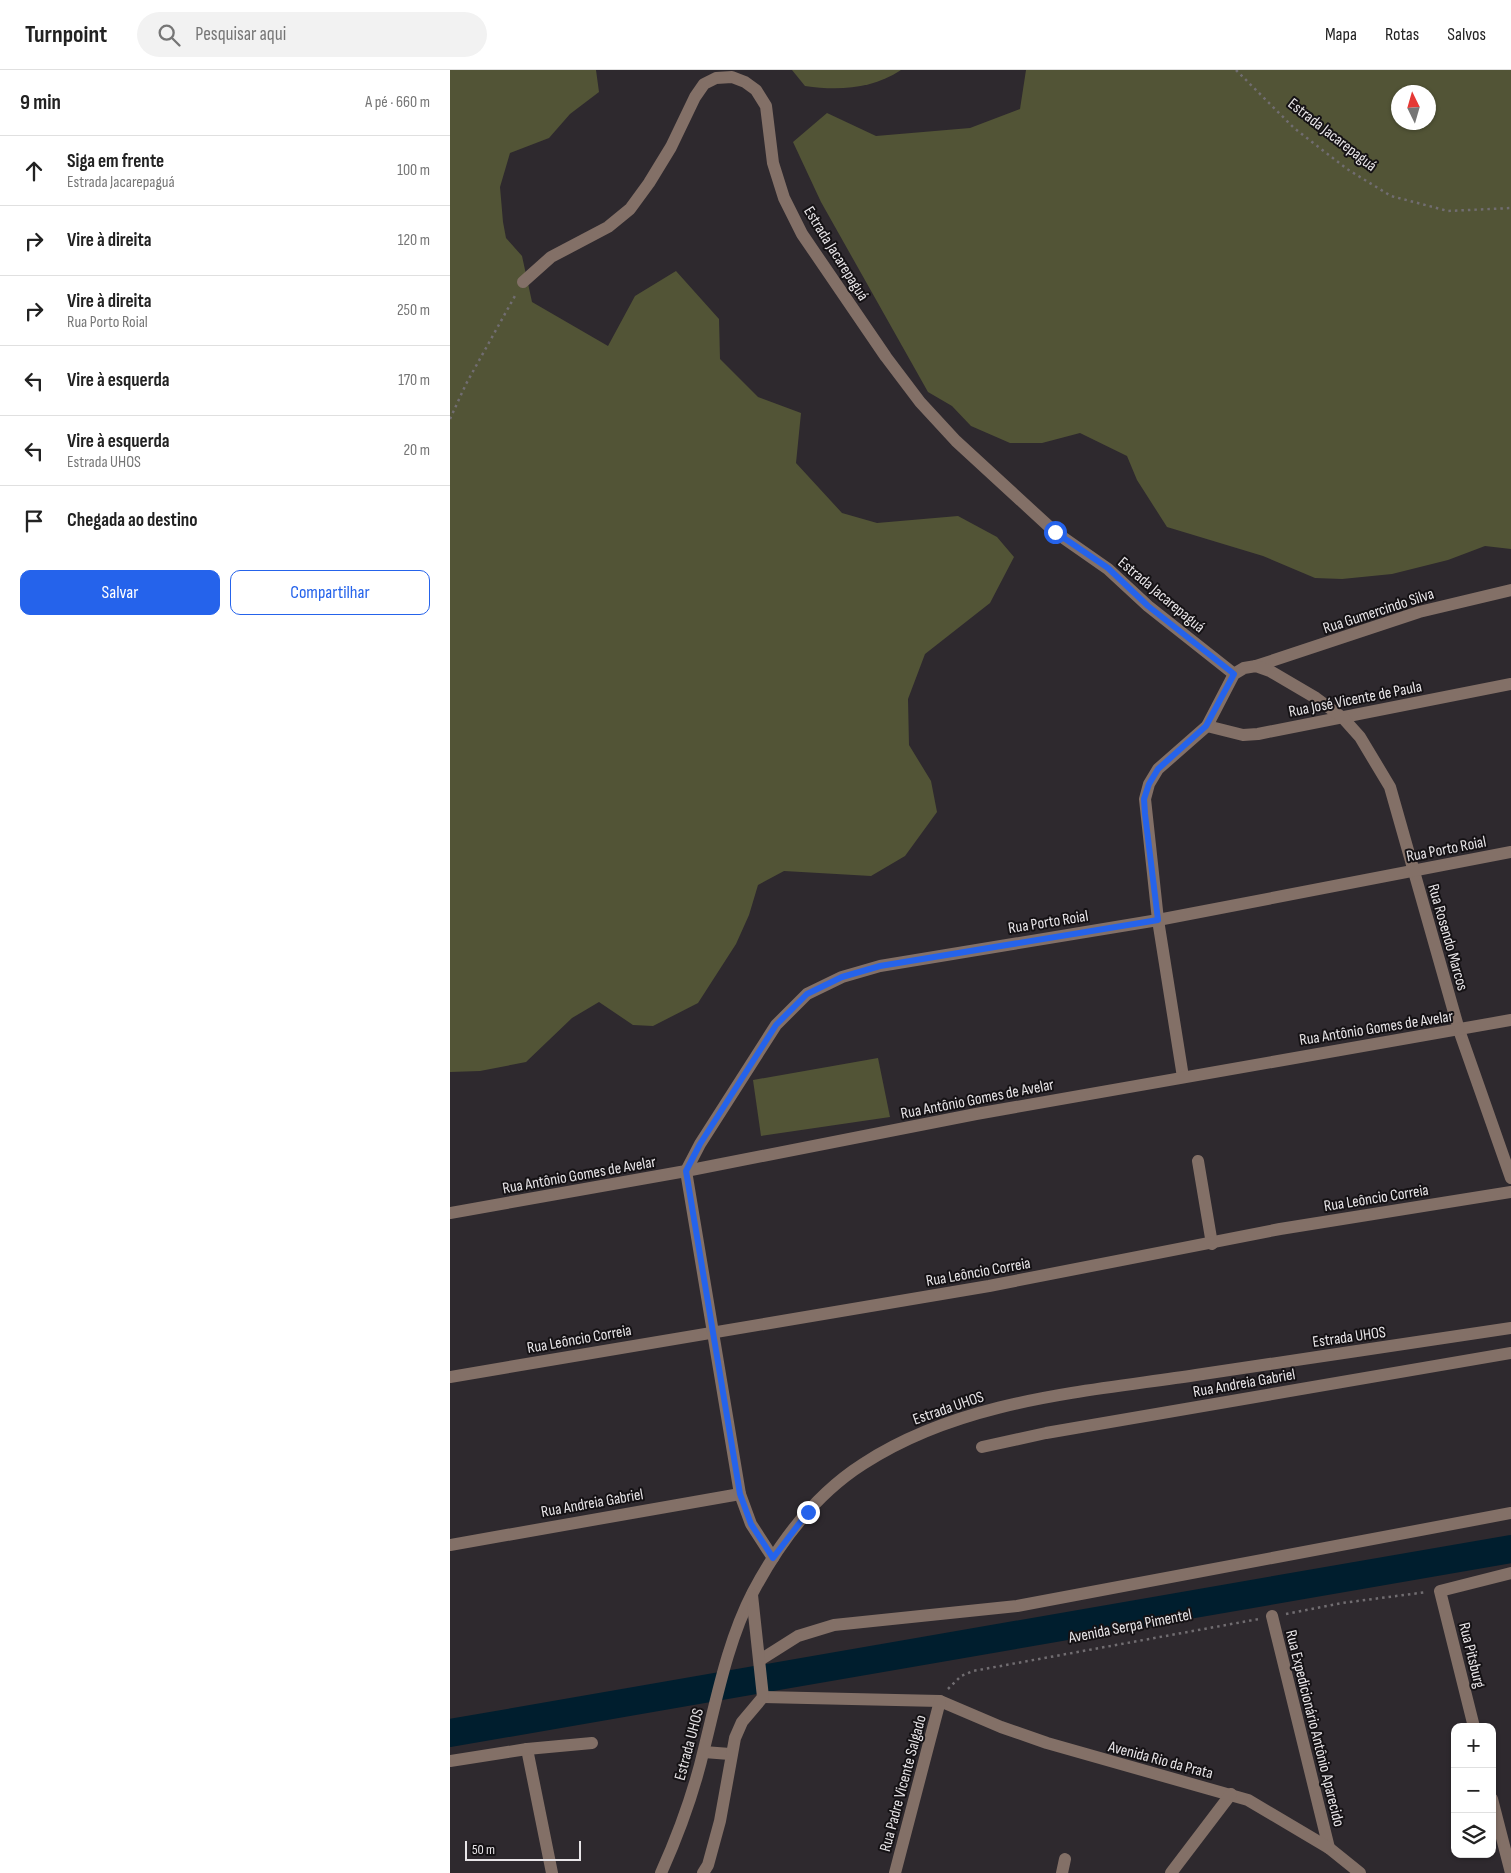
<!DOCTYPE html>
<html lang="pt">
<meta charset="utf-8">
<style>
body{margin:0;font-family:"Sofia Sans Condensed",sans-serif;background:#f2f2f2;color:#222}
.controls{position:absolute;right:15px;bottom:15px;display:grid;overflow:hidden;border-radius:10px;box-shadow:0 1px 4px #0004}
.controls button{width:45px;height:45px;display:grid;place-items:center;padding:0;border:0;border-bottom:1px solid #e0e0e0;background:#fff;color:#222;font:25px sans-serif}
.compass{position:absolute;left:941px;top:15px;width:45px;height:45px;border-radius:50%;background:#fff;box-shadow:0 1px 4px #0004;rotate:355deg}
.scale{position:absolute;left:15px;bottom:12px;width:116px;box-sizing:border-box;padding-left:5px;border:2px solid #e8e5e8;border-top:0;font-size:14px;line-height:18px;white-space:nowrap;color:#e8e5e8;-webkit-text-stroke:4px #151215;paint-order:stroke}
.stop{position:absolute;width:15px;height:15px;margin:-11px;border:4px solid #2563eb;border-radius:50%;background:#fff}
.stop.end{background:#2563eb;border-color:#fff;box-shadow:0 1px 5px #0008}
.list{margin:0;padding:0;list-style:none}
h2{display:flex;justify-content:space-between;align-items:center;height:65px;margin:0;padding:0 20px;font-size:21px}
h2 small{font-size:16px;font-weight:400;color:#767676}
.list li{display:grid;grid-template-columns:32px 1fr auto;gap:15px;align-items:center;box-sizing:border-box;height:70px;padding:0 20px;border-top:1px solid #e0e0e0}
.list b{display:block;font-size:19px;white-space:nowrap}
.list p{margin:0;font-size:16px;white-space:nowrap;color:#767676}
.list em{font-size:16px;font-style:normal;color:#767676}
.actions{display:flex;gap:10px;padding:15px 20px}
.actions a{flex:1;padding:11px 0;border:1px solid #2563eb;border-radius:10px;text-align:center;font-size:18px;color:#2563eb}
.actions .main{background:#2563eb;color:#fff}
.icon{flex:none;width:28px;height:28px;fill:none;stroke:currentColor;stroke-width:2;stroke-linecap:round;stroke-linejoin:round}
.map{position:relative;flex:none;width:1061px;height:1803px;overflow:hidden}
header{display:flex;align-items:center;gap:30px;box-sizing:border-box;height:70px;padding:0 25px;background:#fff;border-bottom:1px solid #e0e0e0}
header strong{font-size:24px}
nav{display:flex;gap:28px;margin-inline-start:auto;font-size:18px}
.search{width:350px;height:45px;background:#f2f2f2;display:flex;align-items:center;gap:12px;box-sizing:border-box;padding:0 18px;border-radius:28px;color:#767676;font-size:19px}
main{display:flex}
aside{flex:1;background:#fff}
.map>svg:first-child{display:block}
</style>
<header>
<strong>Turnpoint</strong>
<div class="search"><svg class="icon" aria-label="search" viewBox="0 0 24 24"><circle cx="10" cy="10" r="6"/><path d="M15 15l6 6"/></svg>Pesquisar aqui</div>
<nav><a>Mapa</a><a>Rotas</a><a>Salvos</a></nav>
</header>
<main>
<aside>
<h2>9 min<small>A pé · 660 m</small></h2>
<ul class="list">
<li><svg class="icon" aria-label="ahead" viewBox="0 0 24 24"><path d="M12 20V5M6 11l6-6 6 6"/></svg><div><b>Siga em frente</b><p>Estrada Jacarepaguá</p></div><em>100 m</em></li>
<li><svg class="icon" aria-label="right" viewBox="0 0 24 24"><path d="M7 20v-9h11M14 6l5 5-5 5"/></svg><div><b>Vire à direita</b></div><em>120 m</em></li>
<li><svg class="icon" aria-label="right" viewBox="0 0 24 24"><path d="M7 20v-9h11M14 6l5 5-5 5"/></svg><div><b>Vire à direita</b><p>Rua Porto Roial</p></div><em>250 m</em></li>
<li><svg class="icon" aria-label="left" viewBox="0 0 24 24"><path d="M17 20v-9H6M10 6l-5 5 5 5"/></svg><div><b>Vire à esquerda</b></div><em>170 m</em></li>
<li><svg class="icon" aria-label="left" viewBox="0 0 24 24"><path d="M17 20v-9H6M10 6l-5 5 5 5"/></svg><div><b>Vire à esquerda</b><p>Estrada UHOS</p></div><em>20 m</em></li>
<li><svg class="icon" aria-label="arrive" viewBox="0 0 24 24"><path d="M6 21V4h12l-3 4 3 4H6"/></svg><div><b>Chegada ao destino</b></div></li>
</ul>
<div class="actions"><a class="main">Salvar</a><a>Compartilhar</a></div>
</aside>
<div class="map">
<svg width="1061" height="1803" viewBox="0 0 1061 1803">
<rect width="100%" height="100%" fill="#2e292e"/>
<g fill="#525436" fill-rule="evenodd">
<polygon points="0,0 146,0 149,22 120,44 99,68 60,83 50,117 53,152 56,168 72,186 82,232 158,276 185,226 226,201 269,249 270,289 308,327 351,343 346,393 392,443 427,453 508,446 547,467 564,487 540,533 475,584 458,629 459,675 481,711 487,742 455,786 421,806 334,801 308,815 299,845 286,874 248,933 203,956 183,955 149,932 122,948 76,992 30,1001 0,1002"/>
<path d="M342 0H451C422 19 389 21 355 16Z"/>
<path d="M576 0H1061V479L1035 476 998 490 942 504 892 509 865 508 813 486 717 457 687 410 677 386 630 363 592 373H560L521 356 502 336 478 322 371 132 343 72 377 43 426 66 520 58 570 39ZM948 22H978V52H948Z"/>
<polygon points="428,988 440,1047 311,1066 303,1010"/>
</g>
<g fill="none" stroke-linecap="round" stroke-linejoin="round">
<polyline stroke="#001e2e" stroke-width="28" points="0,1663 1061,1479"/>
<g stroke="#716d71" stroke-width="2.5" stroke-dasharray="2.5 4" stroke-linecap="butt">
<polyline points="786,0 844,58 897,99 941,126 998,141 1061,138"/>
<polyline points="0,349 16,314 66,224"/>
<polyline points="836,1544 892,1533 977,1522"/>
<polyline points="498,1619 511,1606 523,1601 809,1549"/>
</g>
<g stroke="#837067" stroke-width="12">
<polyline points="73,212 101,187 158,157 180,139 199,113 221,77 245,27 254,14 266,8 282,7 295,12 306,20 316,36 323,93 334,128 352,164 436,287 470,332 506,371 605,462 658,499 698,536 784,604"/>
<polyline points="806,596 969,542 1061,520"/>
<polyline points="757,656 793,665 808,664 1061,614"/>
<polyline points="733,1007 708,850 695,729 699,714 708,699 757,656 784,604 794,598 806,596 820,601 866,628 893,648 910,667 940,717 1009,960 1061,1108"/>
<polyline points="748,1091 762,1174"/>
<polyline points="0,1143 236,1101 526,1044 1061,950"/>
<polyline points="0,1307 539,1216 830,1159 1061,1122"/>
<polyline points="532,1377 596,1363 1061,1283"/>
<polyline points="0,1475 290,1424"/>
<polyline points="323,1488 301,1454 290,1424 236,1101 250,1074 326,955 357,924 392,907 430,896 708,850 1061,782"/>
<polyline points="822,1546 879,1778"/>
<polyline points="310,1590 348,1566 384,1555 567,1536 1061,1443"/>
<polyline points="313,1627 490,1631 551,1657 597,1673 798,1730 879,1778 910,1803"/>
<polyline points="1024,1657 990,1521 1061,1503"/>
<polyline points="77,1679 102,1803"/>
<polyline points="254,1682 280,1684"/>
<polyline points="0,1691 77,1679 142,1673"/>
<polyline points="1042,1729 1061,1803"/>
<path d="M211 1803C229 1763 244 1722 254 1679 267 1627 278 1570 303 1522 329 1473 366 1424 413 1394 511 1330 633 1322 746 1305 851 1289 956 1274 1061 1258"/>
<polyline points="253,1803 258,1795 270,1751 285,1668 292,1652 313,1627 302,1525"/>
<polyline points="445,1803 490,1631"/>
<polyline points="612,1803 615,1789"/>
<polyline points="721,1803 781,1724"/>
</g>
</g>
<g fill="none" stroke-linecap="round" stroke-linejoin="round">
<polyline stroke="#2563eb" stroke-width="6" points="358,1442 323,1488 301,1454 290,1424 236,1101 250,1074 326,955 357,924 392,907 430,896 708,850 695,744 694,729 699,714 708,699 756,656 784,604 698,536 658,498 605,462"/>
</g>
<g text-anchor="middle" stroke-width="4" stroke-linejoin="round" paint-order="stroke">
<g font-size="16" fill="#e8e5e8" stroke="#151215">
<text transform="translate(883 64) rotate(38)" y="6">Estrada Jacarepaguá</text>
<text transform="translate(387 183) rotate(58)" y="6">Estrada Jacarepaguá</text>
<text transform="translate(712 524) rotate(40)" y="6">Estrada Jacarepaguá</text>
<text transform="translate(928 540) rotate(-18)" y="6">Rua Gumercindo Silva</text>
<text transform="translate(905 628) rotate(-11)" y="6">Rua José Vicente de Paula</text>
<text transform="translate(996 778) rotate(-11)" y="6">Rua Porto Roial</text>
<text transform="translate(598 851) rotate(-9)" y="6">Rua Porto Roial</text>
<text transform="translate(999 867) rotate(74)" y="6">Rua Rosendo Marcos</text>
<text transform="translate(926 957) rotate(-9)" y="6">Rua Antônio Gomes de Avelar</text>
<text transform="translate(527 1028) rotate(-11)" y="6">Rua Antônio Gomes de Avelar</text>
<text transform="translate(129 1104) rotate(-10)" y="6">Rua Antônio Gomes de Avelar</text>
<text transform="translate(926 1127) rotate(-9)" y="6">Rua Leôncio Correia</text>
<text transform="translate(528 1201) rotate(-10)" y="6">Rua Leôncio Correia</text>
<text transform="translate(899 1266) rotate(-8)" y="6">Estrada UHOS</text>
<text transform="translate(129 1268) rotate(-10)" y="6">Rua Leôncio Correia</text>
<text transform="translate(794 1312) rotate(-10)" y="6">Rua Andreia Gabriel</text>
<text transform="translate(498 1337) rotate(-19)" y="6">Estrada UHOS</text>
<text transform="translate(142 1432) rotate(-10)" y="6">Rua Andreia Gabriel</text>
<text transform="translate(680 1555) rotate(-11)" y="6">Avenida Serpa Pimentel</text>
<text transform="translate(1023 1585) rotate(76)" y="6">Rua Pitsburg</text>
<text transform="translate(866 1658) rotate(76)" y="6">Rua Expedicionário Antônio Aparecido</text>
<text transform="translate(238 1674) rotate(-75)" y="6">Estrada UHOS</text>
<text transform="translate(711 1689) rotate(15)" y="6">Avenida Rio da Prata</text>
<text transform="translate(452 1713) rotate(-75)" y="6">Rua Padre Vicente Salgado</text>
</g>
</g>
</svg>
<div class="controls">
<button>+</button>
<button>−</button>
<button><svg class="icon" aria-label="layers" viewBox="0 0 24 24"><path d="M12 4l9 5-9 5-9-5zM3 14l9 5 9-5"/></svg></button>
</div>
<svg class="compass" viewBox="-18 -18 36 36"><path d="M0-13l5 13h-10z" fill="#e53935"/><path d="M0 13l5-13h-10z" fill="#767676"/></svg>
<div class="scale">50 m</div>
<div class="stop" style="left:605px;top:462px"></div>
<div class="stop end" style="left:358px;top:1442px"></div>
</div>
</main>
